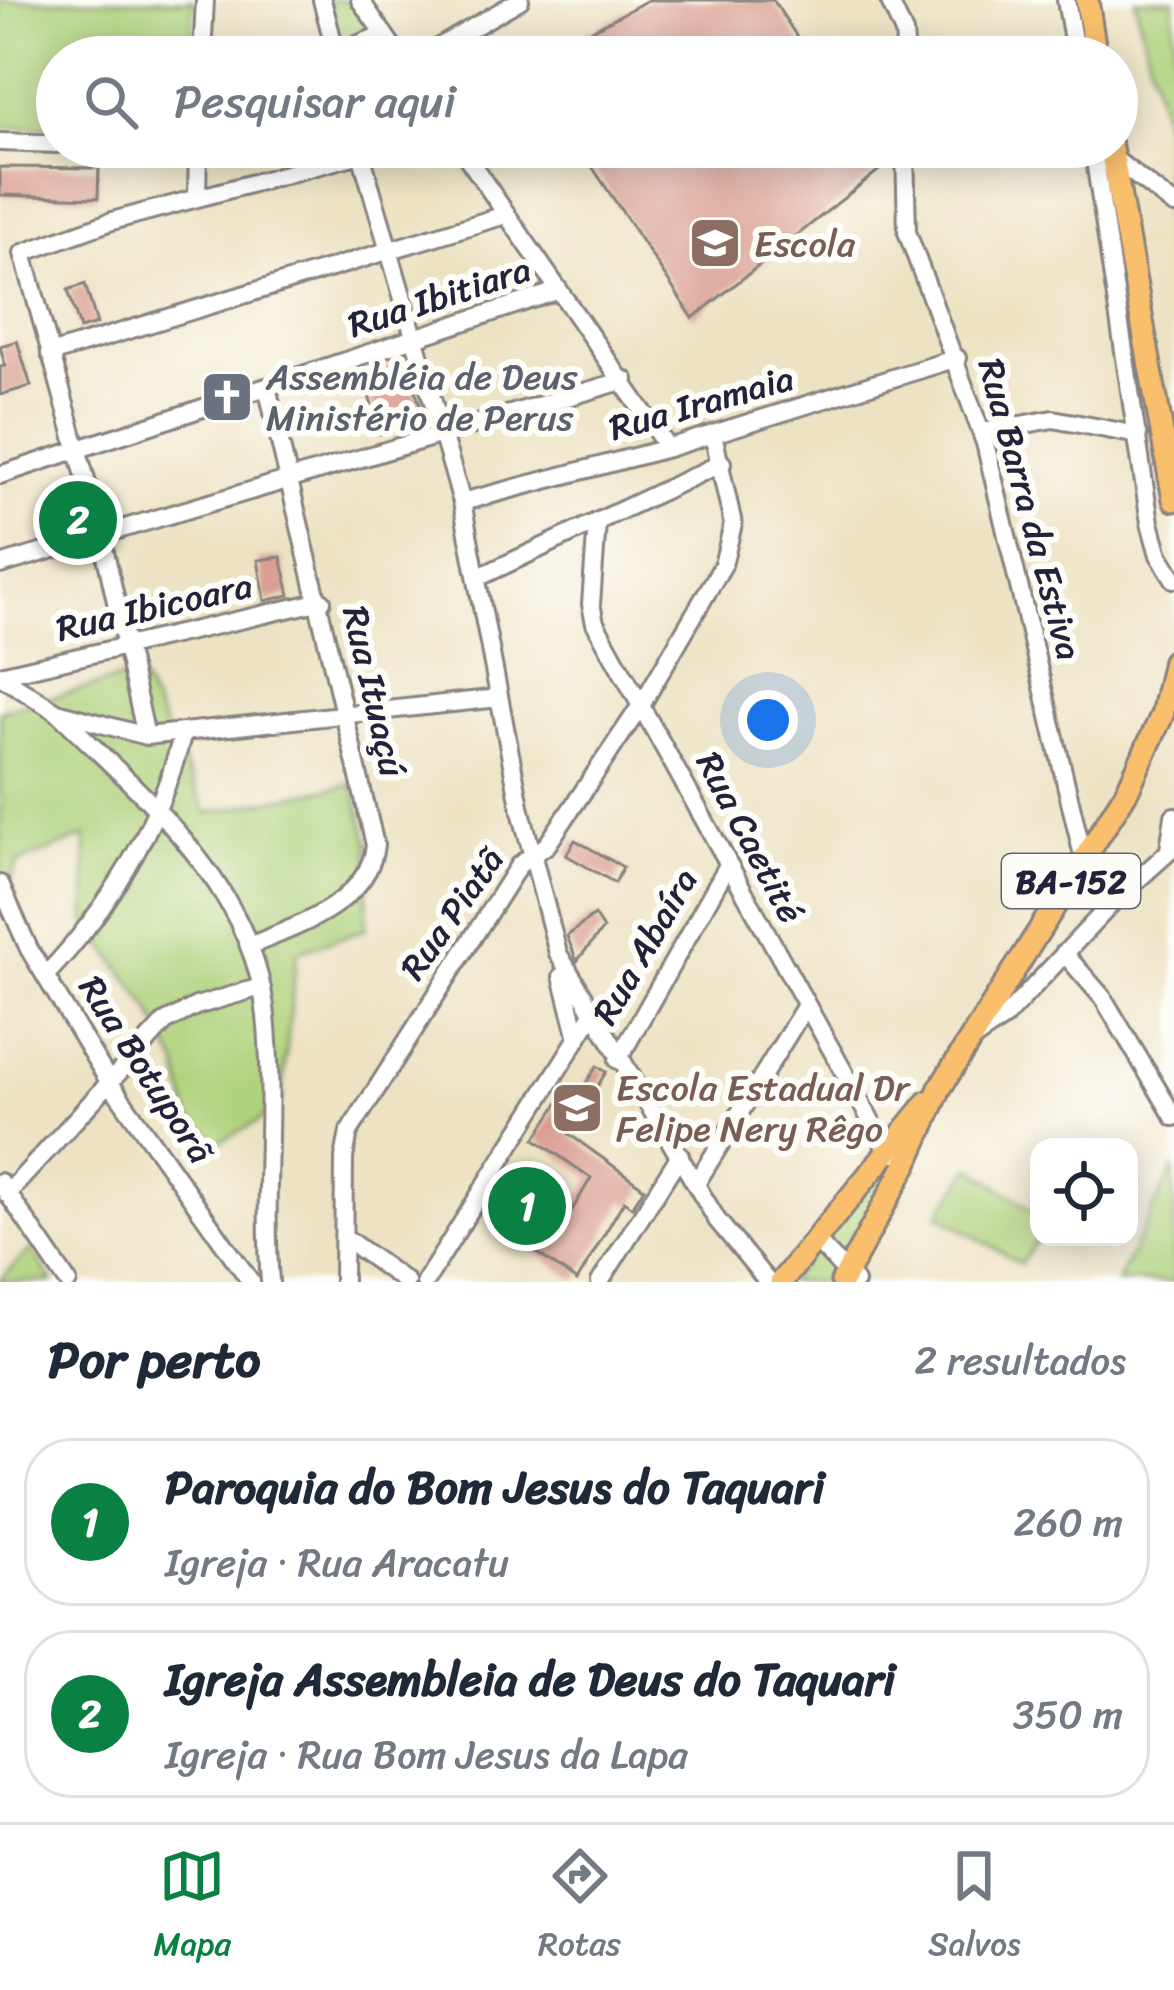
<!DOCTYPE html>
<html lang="pt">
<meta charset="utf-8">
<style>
body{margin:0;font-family:Sriracha,sans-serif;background:#f2f2f3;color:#1f2937}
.controls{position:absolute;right:36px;bottom:36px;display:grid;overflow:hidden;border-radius:24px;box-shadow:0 6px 30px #0003}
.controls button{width:108px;height:108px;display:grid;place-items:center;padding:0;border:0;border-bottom:3px solid #e0e1e3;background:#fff;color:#1f2937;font:60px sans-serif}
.you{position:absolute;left:768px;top:720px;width:42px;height:42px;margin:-30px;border:9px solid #fff;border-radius:50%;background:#1a73e8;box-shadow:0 0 0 18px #1a73e833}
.badge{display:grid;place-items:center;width:78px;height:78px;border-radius:50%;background:#0b8043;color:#fff;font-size:39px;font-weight:700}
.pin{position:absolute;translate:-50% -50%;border:6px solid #fff;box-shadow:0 3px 12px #0006}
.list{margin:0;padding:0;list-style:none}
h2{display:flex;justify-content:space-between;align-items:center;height:156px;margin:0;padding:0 48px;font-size:51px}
h2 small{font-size:39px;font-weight:400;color:#747a83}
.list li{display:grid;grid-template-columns:78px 1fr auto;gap:36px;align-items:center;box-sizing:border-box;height:168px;margin:0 24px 24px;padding:0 24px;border:3px solid #e0e1e3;border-radius:48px}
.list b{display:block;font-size:45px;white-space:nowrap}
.list p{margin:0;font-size:39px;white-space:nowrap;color:#747a83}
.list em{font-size:39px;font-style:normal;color:#747a83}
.icon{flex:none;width:66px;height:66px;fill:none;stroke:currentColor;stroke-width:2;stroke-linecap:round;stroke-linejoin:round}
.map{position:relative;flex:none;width:1174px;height:1282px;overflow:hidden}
.search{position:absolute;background:#fff;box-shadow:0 6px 30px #0003;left:36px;right:36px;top:36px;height:132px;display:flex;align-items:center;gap:30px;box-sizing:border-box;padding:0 42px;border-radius:66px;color:#747a83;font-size:45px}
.sheet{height:540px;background:#fff}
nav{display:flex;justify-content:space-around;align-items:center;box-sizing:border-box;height:168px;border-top:3px solid #e0e1e3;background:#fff;font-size:33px;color:#747a83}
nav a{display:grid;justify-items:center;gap:6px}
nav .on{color:#0b8043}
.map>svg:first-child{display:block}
</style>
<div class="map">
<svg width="1174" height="1282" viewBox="0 0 1174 1282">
<rect width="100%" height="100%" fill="#fdfcf7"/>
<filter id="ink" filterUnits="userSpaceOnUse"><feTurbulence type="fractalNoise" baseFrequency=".00833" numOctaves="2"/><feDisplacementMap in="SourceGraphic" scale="24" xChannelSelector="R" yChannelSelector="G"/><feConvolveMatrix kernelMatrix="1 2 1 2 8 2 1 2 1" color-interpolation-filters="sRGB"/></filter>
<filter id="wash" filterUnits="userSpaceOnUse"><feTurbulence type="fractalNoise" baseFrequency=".004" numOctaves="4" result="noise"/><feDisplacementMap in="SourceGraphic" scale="48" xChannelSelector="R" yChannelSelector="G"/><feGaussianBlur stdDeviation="2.7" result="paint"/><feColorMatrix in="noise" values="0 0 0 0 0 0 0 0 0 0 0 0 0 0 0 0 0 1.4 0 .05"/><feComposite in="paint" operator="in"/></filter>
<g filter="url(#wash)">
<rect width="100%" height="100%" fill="#ede2c3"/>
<g fill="#afd27b" stroke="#687a5b" stroke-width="3">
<polygon points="0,0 193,0 191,57 57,57 57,128 0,127"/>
<polygon points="329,0 355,0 373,28 340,44"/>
<polygon points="1135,0 1174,0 1174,280 1166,249 1165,128"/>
<polygon points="139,674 207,813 352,784 369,843 366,929 297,952 281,1102 258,1122 218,1142 190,1119 178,1066 150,1009 86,921 86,836 18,863 0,904 0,711"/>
<polygon points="971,1167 1039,1215 1039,1237 1021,1264 939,1215"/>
<polygon points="1174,1167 1174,1282 1117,1282"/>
<polygon points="888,1170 861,1230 829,1282 788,1282 878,1172"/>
<polygon points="31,1249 53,1282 0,1282 0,1280"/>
</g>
<g id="blocks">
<g fill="#da9f92">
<polygon points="648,0 773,0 810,57 542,57"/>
<polygon points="579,147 869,147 883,167 693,318"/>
<polygon points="0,167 99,168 98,198 0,195"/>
<polygon points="85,284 97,324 80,329 68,290"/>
<polygon points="17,341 31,386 0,395 0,367 5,366 0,346"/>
<polygon points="406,361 425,421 380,434 363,375"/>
<polygon points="281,557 290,595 265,601 258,560"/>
<polygon points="575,840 623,867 615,883 566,855"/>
<polygon points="594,915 603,929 577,961 567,936"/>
<polygon points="597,1066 606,1072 569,1134 644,1188 632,1207 624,1201 577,1281 537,1253 547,1241 552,1244 591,1178 535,1139 559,1102 569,1109"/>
</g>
</g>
</g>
<g filter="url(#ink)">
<use href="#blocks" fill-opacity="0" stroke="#88827f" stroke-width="3"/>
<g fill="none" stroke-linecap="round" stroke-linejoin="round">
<g stroke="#88827f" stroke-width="22">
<g id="minor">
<polyline points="322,0 337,57"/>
<polyline points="360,0 400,57"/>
<polyline points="889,0 904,33 906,57"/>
<polyline points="1066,0 1076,57"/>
<polyline points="202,57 205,0"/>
<polyline points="327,57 384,34"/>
<polyline points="422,57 520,0"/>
<polyline points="0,142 57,144"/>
<polyline points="124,147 198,151"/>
<polyline points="359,147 462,502 521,811 558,953 717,1220 768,1282"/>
<polyline points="460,147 668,448"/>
<polyline points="905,147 907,232 985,443 1084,860"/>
<polyline points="1093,147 1150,523 1159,555 1174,579"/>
<polyline points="1112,157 1174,205"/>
<polyline points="197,197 198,147"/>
<polyline points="50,354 505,215"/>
<polyline points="982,432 1053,419 1138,435"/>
<polyline points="0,475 557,291"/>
<polyline points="462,502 668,448 957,358"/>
<polyline points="597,522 591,604 595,623 886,1148 895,1154"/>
<polyline points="0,565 625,380"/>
<polyline points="479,577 722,463"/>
<polyline points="0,675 322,601"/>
<polyline points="0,676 57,712 146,736 499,698"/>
<path d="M57 712C144 797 254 886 266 1016 275 1104 263 1194 270 1282"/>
<polyline points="146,736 101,534 23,253 112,221 387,147"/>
<polyline points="1169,850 1174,816"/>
<polyline points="0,884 29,949 110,1083 251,1282"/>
<path d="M249 946C295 927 369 903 375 845L267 387"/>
<polyline points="1064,953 1103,998 1174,1117"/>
<path d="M46 975C112 905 159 826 183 733"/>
<polyline points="562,976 578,1038"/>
<polyline points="972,1040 1004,1018 1115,900 1174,847"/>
<polyline points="618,1060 728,865"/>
<polyline points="0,1182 68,1282"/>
<polyline points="697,1182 805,1007"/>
<polyline points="7,1194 165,1022 196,1006 261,987"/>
<polyline points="344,1237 406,1282"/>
<polyline points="815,1239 855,1282"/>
<polyline points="343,1282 344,1158 349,1132 519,865 547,845 642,704 723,565 733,524 713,434"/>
<polyline points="425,1282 592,1015"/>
<polyline points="600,1282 680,1155"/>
</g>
</g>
<g stroke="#88827f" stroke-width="27">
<g id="major">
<polyline points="1087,0 1096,57"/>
<polyline points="1111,147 1174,500"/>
<polyline points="781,1282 928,1102"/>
<polyline points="842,1282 907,1163 940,1088 1127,791 1162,715 1174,661"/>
</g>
</g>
<use href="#minor" stroke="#fff" stroke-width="16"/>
<use href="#major" stroke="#f9bf6d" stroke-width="21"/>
</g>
</g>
<defs>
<g id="school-square" transform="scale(2.7)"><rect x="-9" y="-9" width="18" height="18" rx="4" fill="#8d6e63" stroke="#fdfcf7"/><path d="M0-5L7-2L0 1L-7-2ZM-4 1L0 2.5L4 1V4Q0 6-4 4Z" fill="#fff"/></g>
<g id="church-square" transform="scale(2.7)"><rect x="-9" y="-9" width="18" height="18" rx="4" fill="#6b7280" stroke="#fdfcf7"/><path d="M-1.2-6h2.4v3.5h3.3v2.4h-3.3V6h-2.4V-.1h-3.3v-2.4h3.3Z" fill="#fff"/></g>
</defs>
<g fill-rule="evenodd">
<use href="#school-square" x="715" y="243"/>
<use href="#church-square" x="227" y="397"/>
<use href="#school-square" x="577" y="1108"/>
</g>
<g text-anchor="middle" stroke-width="12" stroke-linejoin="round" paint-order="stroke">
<rect fill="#fdfcf7" stroke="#646373" stroke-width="3" x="1002" y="854" width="138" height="54" rx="9"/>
<g font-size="33" font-weight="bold" fill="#22223b">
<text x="1071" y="893">BA-152</text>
</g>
<g font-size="36" fill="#785e54" stroke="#fdfcf7" text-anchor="start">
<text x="754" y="256">Escola</text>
<text x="616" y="1100">Escola Estadual Dr<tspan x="616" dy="41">Felipe Nery Rêgo</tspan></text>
</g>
<g font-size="36" fill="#22223b" stroke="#fdfcf7">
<text transform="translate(439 296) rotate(-18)" y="13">Rua Ibitiara</text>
<text transform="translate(701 402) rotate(-16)" y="13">Rua Iramaia</text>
<text transform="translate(1031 509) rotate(75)" y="13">Rua Barra da Estiva</text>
<text transform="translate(154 606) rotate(-13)" y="13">Rua Ibicoara</text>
<text transform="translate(375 691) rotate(77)" y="13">Rua Ituaçú</text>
<text transform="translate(751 837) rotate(62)" y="13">Rua Caetité</text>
<text transform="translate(451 913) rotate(-55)" y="13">Rua Piatã</text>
<text transform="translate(644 946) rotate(-60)" y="13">Rua Abaíra</text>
<text transform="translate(147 1069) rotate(57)" y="13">Rua Botuporã</text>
</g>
<g font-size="36" fill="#5b616d" stroke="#fdfcf7" text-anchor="start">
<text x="266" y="389">Assembléia de Deus<tspan x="266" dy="41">Ministério de Perus</tspan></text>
</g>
</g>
</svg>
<div class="controls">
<button><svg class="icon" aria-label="locate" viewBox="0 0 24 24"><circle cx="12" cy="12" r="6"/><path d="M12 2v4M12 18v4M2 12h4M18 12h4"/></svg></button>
</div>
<div class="you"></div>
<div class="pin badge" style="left:527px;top:1206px">1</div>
<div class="pin badge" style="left:78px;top:520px">2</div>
<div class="search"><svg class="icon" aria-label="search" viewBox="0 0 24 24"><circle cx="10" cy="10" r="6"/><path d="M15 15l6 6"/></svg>Pesquisar aqui</div>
</div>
<section class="sheet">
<h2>Por perto<small>2 resultados</small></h2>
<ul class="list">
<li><span class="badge">1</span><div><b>Paroquia do Bom Jesus do Taquari</b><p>Igreja · Rua Aracatu</p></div><em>260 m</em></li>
<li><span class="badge">2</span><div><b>Igreja Assembleia de Deus do Taquari</b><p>Igreja · Rua Bom Jesus da Lapa</p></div><em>350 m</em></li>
</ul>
</section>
<nav>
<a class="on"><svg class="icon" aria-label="map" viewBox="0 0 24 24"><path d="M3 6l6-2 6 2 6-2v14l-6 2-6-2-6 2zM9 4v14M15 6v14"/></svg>Mapa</a>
<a><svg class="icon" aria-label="directions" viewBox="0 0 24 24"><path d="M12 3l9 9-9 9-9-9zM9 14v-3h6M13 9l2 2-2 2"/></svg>Rotas</a>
<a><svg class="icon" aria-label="saved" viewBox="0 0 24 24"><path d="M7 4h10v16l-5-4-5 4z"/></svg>Salvos</a>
</nav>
